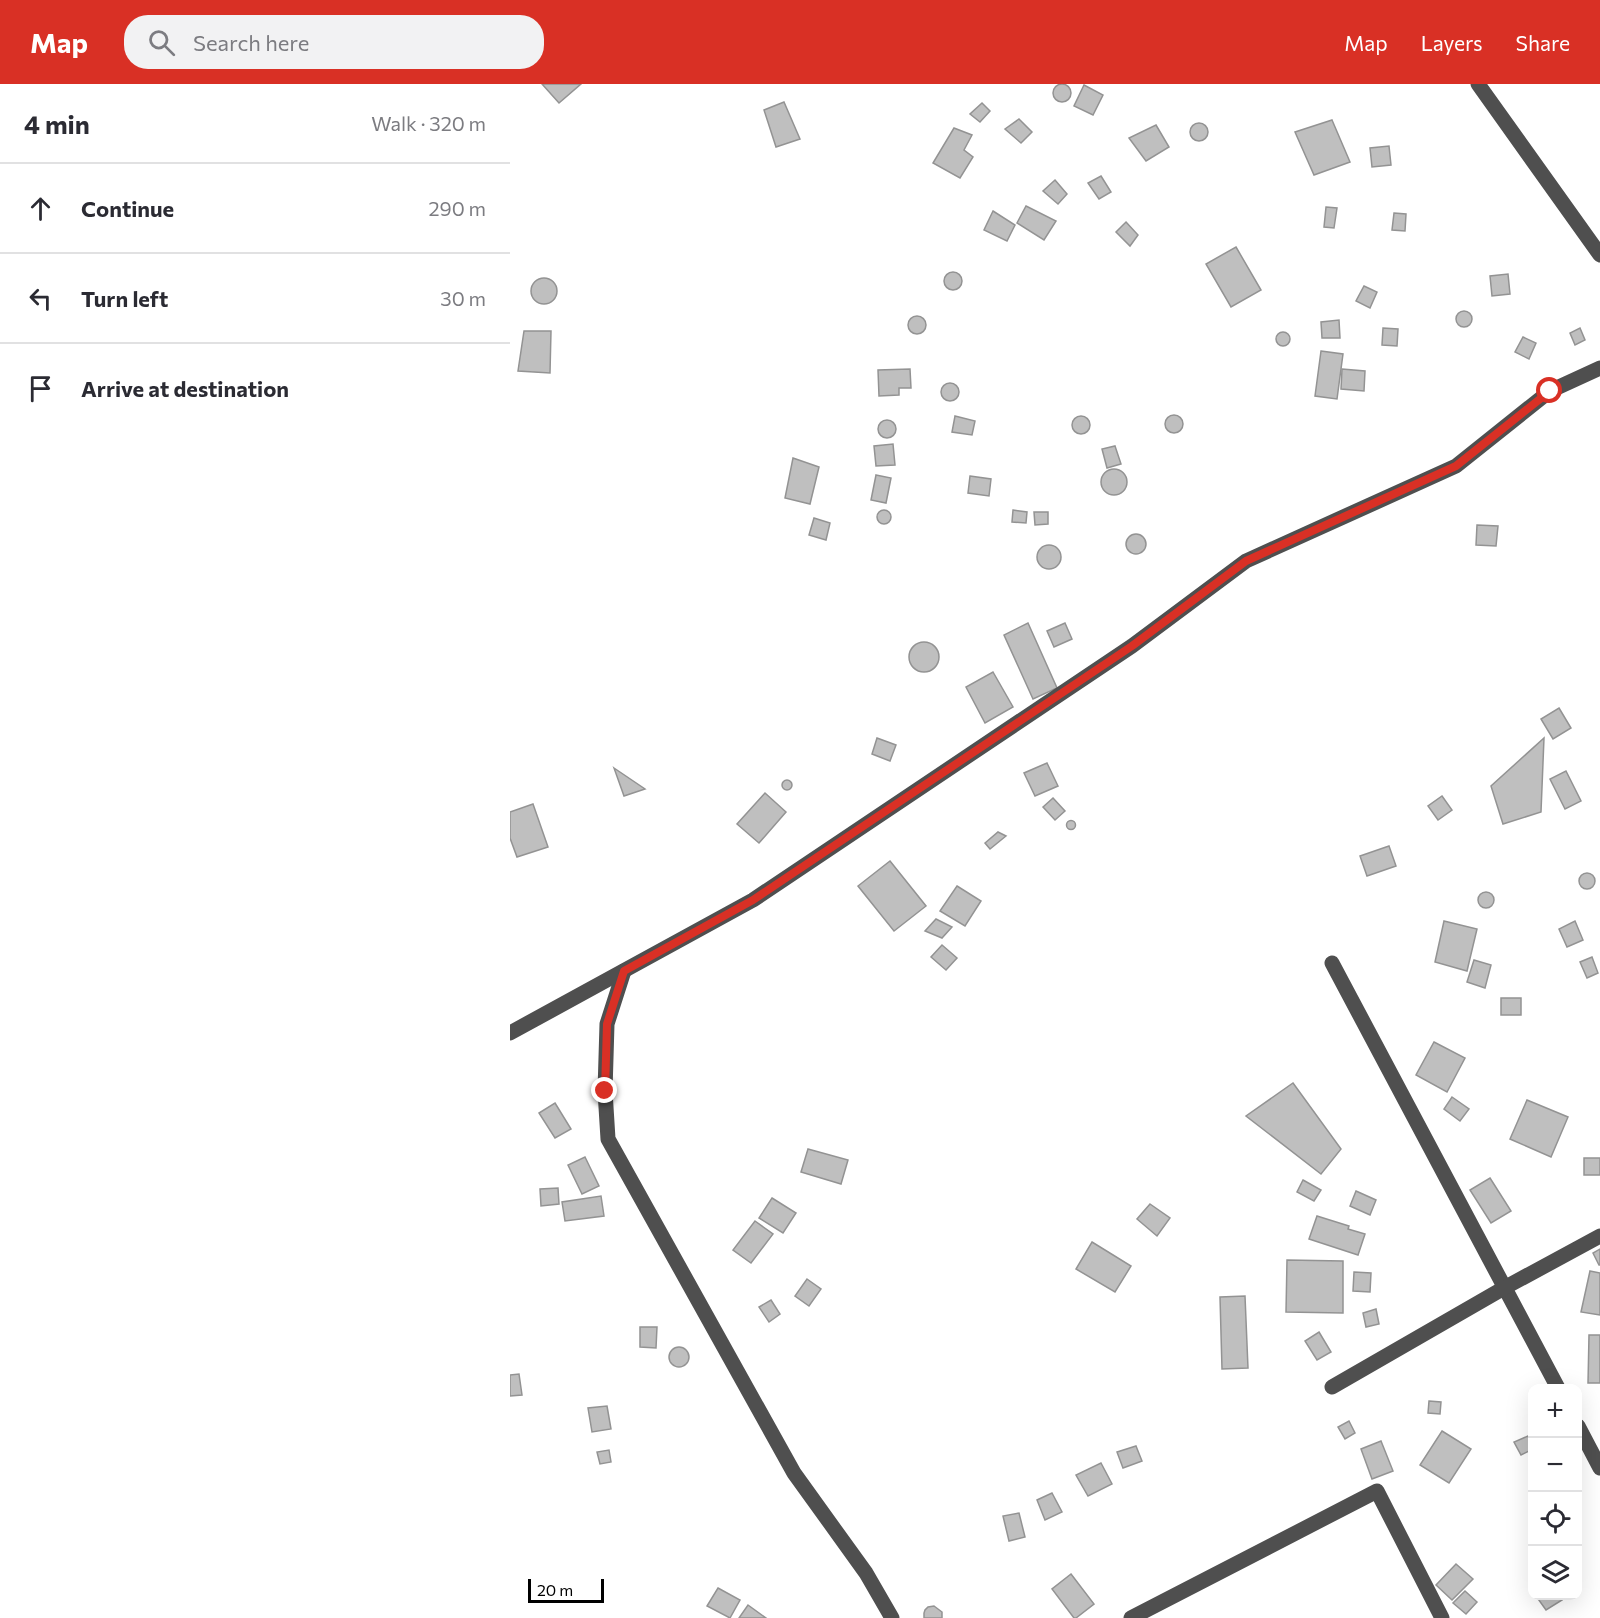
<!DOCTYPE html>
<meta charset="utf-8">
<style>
body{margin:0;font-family:Commissioner,sans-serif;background:#f2f2f3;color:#2b2b33}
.controls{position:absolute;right:18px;bottom:18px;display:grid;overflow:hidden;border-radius:12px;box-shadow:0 6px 24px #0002}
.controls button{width:54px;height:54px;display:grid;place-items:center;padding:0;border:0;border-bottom:2px solid #e1e1e2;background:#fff;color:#2b2b33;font:30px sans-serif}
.scale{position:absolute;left:18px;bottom:15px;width:76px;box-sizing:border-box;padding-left:6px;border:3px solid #000;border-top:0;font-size:16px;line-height:21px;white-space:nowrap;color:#000;-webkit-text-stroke:4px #fff;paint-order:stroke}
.stop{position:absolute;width:18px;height:18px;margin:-14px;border:4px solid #d93025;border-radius:50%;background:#fff}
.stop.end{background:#d93025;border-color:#fff;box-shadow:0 2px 6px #0008}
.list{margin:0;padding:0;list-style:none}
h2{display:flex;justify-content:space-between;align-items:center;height:78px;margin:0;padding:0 24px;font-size:26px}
h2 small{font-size:20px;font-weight:400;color:#7c7c81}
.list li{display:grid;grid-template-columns:39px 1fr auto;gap:18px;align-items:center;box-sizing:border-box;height:90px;padding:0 24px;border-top:2px solid #e1e1e2}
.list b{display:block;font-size:22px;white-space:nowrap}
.list em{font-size:20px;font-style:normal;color:#7c7c81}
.icon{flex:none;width:33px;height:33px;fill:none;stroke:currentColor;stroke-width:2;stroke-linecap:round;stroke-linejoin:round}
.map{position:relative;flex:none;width:1090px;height:1534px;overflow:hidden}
header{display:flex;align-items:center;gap:36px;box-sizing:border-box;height:84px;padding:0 30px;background:#d93025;color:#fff}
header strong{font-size:28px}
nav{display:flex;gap:33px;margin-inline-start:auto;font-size:21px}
.search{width:420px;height:54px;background:#f2f2f3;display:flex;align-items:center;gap:15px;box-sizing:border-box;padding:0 21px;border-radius:24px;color:#7c7c81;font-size:22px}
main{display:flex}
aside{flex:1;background:#fff}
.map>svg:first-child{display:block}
</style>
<header>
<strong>Map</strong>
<div class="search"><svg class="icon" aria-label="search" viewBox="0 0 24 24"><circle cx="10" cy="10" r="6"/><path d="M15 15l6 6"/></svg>Search here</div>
<nav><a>Map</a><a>Layers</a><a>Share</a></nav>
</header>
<main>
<aside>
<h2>4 min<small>Walk · 320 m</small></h2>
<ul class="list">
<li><svg class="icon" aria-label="ahead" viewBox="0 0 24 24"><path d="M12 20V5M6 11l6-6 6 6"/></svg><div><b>Continue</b></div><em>290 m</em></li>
<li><svg class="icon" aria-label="left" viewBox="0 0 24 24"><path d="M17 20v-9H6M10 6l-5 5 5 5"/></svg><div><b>Turn left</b></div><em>30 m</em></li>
<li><svg class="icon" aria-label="arrive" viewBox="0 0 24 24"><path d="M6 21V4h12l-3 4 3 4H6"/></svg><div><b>Arrive at destination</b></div></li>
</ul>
</aside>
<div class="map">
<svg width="1090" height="1534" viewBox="0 0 1090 1534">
<rect width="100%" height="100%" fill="#fff"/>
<g fill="#bfbfbf" stroke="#939393" stroke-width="1.5">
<polygon points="32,0 71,0 49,19"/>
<circle cx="552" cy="9" r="9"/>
<polygon points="574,1 593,11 583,31 564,22"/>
<polygon points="274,18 290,55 266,63 254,26"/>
<polygon points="472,19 480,27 470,38 460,30"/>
<polygon points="509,35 522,48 511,59 495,45"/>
<polygon points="822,36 840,78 804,91 785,48"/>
<circle cx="689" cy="48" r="9"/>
<polygon points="646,41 659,63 636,77 619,54"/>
<polygon points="444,44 462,51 454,66 463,73 450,94 423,79"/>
<polygon points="879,62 881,81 862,83 860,64"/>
<polygon points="591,92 601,108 589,115 578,99"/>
<polygon points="545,96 557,110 548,120 533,107"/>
<polygon points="516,122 546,137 534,156 507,139"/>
<polygon points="816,123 827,124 824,144 814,143"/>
<polygon points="483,127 505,141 497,157 474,146"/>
<polygon points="884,129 896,130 895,147 882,146"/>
<polygon points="616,138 628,151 620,162 606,148"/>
<polygon points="726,163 751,206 721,223 696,180"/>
<circle cx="443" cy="197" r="9"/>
<polygon points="998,190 1000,210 982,212 980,192"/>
<circle cx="34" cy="207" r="13"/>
<polygon points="854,202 867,208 860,224 846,217"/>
<circle cx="954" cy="235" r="8"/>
<circle cx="407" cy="241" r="9"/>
<polygon points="829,236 830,254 812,254 811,238"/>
<polygon points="873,244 888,245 887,262 872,261"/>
<polygon points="1070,244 1075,256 1065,261 1060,249"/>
<polygon points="14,247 41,247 40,289 8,287"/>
<circle cx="773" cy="255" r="7"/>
<polygon points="1013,253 1026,259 1019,275 1005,268"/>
<polygon points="811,267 833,270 827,315 805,312"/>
<polygon points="400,285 401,304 389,304 389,311 369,312 368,286"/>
<polygon points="832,285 855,287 854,307 831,305"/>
<circle cx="440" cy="308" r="9"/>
<circle cx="664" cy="340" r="9"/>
<polygon points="445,332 465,337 462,351 442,348"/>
<circle cx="571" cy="341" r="9"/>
<circle cx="377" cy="345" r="9"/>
<polygon points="383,360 385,381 366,382 364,362"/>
<polygon points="605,362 611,380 597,384 592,365"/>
<polygon points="283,374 309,383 300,420 275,414"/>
<circle cx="604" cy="398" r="13"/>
<polygon points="366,391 381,394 376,419 361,416"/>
<polygon points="460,392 481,395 479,412 458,409"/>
<polygon points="503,426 517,428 516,439 502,438"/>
<circle cx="374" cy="433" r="7"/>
<polygon points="524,428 538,428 538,440 525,441"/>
<polygon points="304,434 320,439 316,456 299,451"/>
<polygon points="967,441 988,442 986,462 966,461"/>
<circle cx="626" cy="460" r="10"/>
<circle cx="539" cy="473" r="12"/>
<polygon points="518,539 547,604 523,615 494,551"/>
<polygon points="555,539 562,555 544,563 537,547"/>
<circle cx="414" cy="573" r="15"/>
<polygon points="483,588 503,623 475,639 456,603"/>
<polygon points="1049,624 1061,644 1043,655 1031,635"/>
<polygon points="367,654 386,661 380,677 362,670"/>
<polygon points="1034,654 1031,728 993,740 981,702"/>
<polygon points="537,679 548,702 525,712 514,689"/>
<polygon points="104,684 135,705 114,712"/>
<polygon points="1056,687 1071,717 1055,725 1040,695"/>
<circle cx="277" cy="701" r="5"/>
<polygon points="255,709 276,728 249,759 227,740"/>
<polygon points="932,712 942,726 928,736 918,722"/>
<polygon points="543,714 555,727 545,736 533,723"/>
<polygon points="23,720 38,763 7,773 0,754 0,728"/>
<circle cx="561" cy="741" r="4.5"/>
<polygon points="488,748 496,752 480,765 475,759"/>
<polygon points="879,762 886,782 857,792 850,772"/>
<polygon points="380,777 416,822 384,847 348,802"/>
<circle cx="1077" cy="797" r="8"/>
<polygon points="447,802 471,817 455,842 430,827"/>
<circle cx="976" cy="816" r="8"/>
<polygon points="426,835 442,843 432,854 415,847"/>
<polygon points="934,837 967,845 957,887 925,878"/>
<polygon points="1065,837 1073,856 1057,863 1049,845"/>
<polygon points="432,861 447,874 436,886 421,873"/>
<polygon points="1082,873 1088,889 1077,894 1070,878"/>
<polygon points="964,876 981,881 975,904 957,898"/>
<rect x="991" y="914" width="20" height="17"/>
<polygon points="924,958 955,974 937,1008 906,991"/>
<polygon points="783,999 831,1065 811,1090 736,1032"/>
<polygon points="942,1013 959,1025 950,1037 934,1025"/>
<polygon points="1017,1016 1058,1033 1041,1073 1000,1055"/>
<polygon points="45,1019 61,1045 45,1054 29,1029"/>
<polygon points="298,1065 338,1076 331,1100 291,1088"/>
<polygon points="75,1073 89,1102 72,1110 58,1081"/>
<rect x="1074" y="1074" width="16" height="17"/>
<polygon points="980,1094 1001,1127 981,1139 960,1106"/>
<polygon points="793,1096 811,1106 804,1117 787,1108"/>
<polygon points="48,1104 49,1120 31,1122 30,1105"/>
<polygon points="846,1107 866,1116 860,1131 840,1122"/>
<polygon points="91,1112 94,1132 55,1137 52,1118"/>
<polygon points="262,1114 286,1129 273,1149 249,1134"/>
<polygon points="640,1120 660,1134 647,1152 627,1135"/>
<polygon points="807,1132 839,1142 838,1145 855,1150 848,1171 799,1155"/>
<polygon points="245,1137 263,1150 241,1179 223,1166"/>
<polygon points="582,1158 621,1182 605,1208 566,1185"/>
<polygon points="1090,1165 1090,1181 1089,1181 1083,1169"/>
<polygon points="777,1176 833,1177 833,1229 776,1228"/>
<polygon points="1080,1187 1090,1189 1090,1231 1071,1228"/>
<polygon points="844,1188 861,1189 860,1208 843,1207"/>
<polygon points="297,1195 311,1205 299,1222 285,1212"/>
<polygon points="735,1212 738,1284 712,1285 710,1213"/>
<polygon points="261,1216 270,1230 259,1238 249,1223"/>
<polygon points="866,1225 869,1240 856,1243 853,1229"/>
<polygon points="130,1243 147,1243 146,1264 130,1263"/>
<polygon points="809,1248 821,1268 807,1276 795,1257"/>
<polygon points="1079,1251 1090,1251 1090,1299 1078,1299"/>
<circle cx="169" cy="1273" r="10"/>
<polygon points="9,1290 12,1311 0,1312 0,1291"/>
<polygon points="919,1317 931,1318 930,1330 918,1329"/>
<polygon points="97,1322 101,1345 82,1348 78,1324"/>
<polygon points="839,1337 845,1349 835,1355 828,1343"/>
<polygon points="932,1347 961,1365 939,1399 910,1381"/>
<polygon points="1018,1352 1023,1360 1023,1365 1011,1371 1004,1358"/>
<polygon points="871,1357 883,1387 862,1395 851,1365"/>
<polygon points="626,1362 632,1377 613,1384 607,1368"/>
<polygon points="99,1366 101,1378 90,1380 87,1368"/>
<polygon points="591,1379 602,1400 578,1412 566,1391"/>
<polygon points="542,1409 552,1428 535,1436 527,1416"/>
<polygon points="509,1429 515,1453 499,1457 493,1432"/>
<polygon points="946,1480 963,1495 942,1516 926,1501"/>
<polygon points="561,1490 584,1520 566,1534 564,1534 542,1505"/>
<polygon points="208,1504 230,1516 220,1534 197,1522"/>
<polygon points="955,1507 967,1518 956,1530 943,1519"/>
<polygon points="1026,1512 1049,1512 1052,1516 1036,1526"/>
<polygon points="238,1521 256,1534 229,1534"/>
<polygon points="424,1522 432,1528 432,1534 414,1534 414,1529 415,1526 418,1523"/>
</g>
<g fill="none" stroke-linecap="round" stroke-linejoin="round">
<g stroke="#4f4f4f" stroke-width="15">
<polyline points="968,0 1090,171"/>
<polyline points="822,879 1048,1304"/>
<polyline points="114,887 97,940 95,1007 98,1055 284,1389 356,1489 382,1534"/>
<polyline points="0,949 243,816 622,562 736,477 946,382 1040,307 1090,284"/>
<polyline points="822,1303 994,1204 1090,1152"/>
<polyline points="1068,1342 1090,1384"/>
<polyline points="621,1534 867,1407 932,1534"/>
</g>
</g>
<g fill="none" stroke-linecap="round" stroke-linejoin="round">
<polyline stroke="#d93025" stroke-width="8" points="95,1007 97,940 114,887 243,816 622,562 736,477 946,382 1040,307"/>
</g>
</svg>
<div class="controls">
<button>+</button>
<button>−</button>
<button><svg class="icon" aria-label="locate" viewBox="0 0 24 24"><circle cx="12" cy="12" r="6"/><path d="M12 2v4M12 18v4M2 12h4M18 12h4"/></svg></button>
<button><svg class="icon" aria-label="layers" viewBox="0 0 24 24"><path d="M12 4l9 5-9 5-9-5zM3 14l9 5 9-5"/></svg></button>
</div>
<div class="scale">20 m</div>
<div class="stop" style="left:1040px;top:307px"></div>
<div class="stop end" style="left:95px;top:1007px"></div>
</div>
</main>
